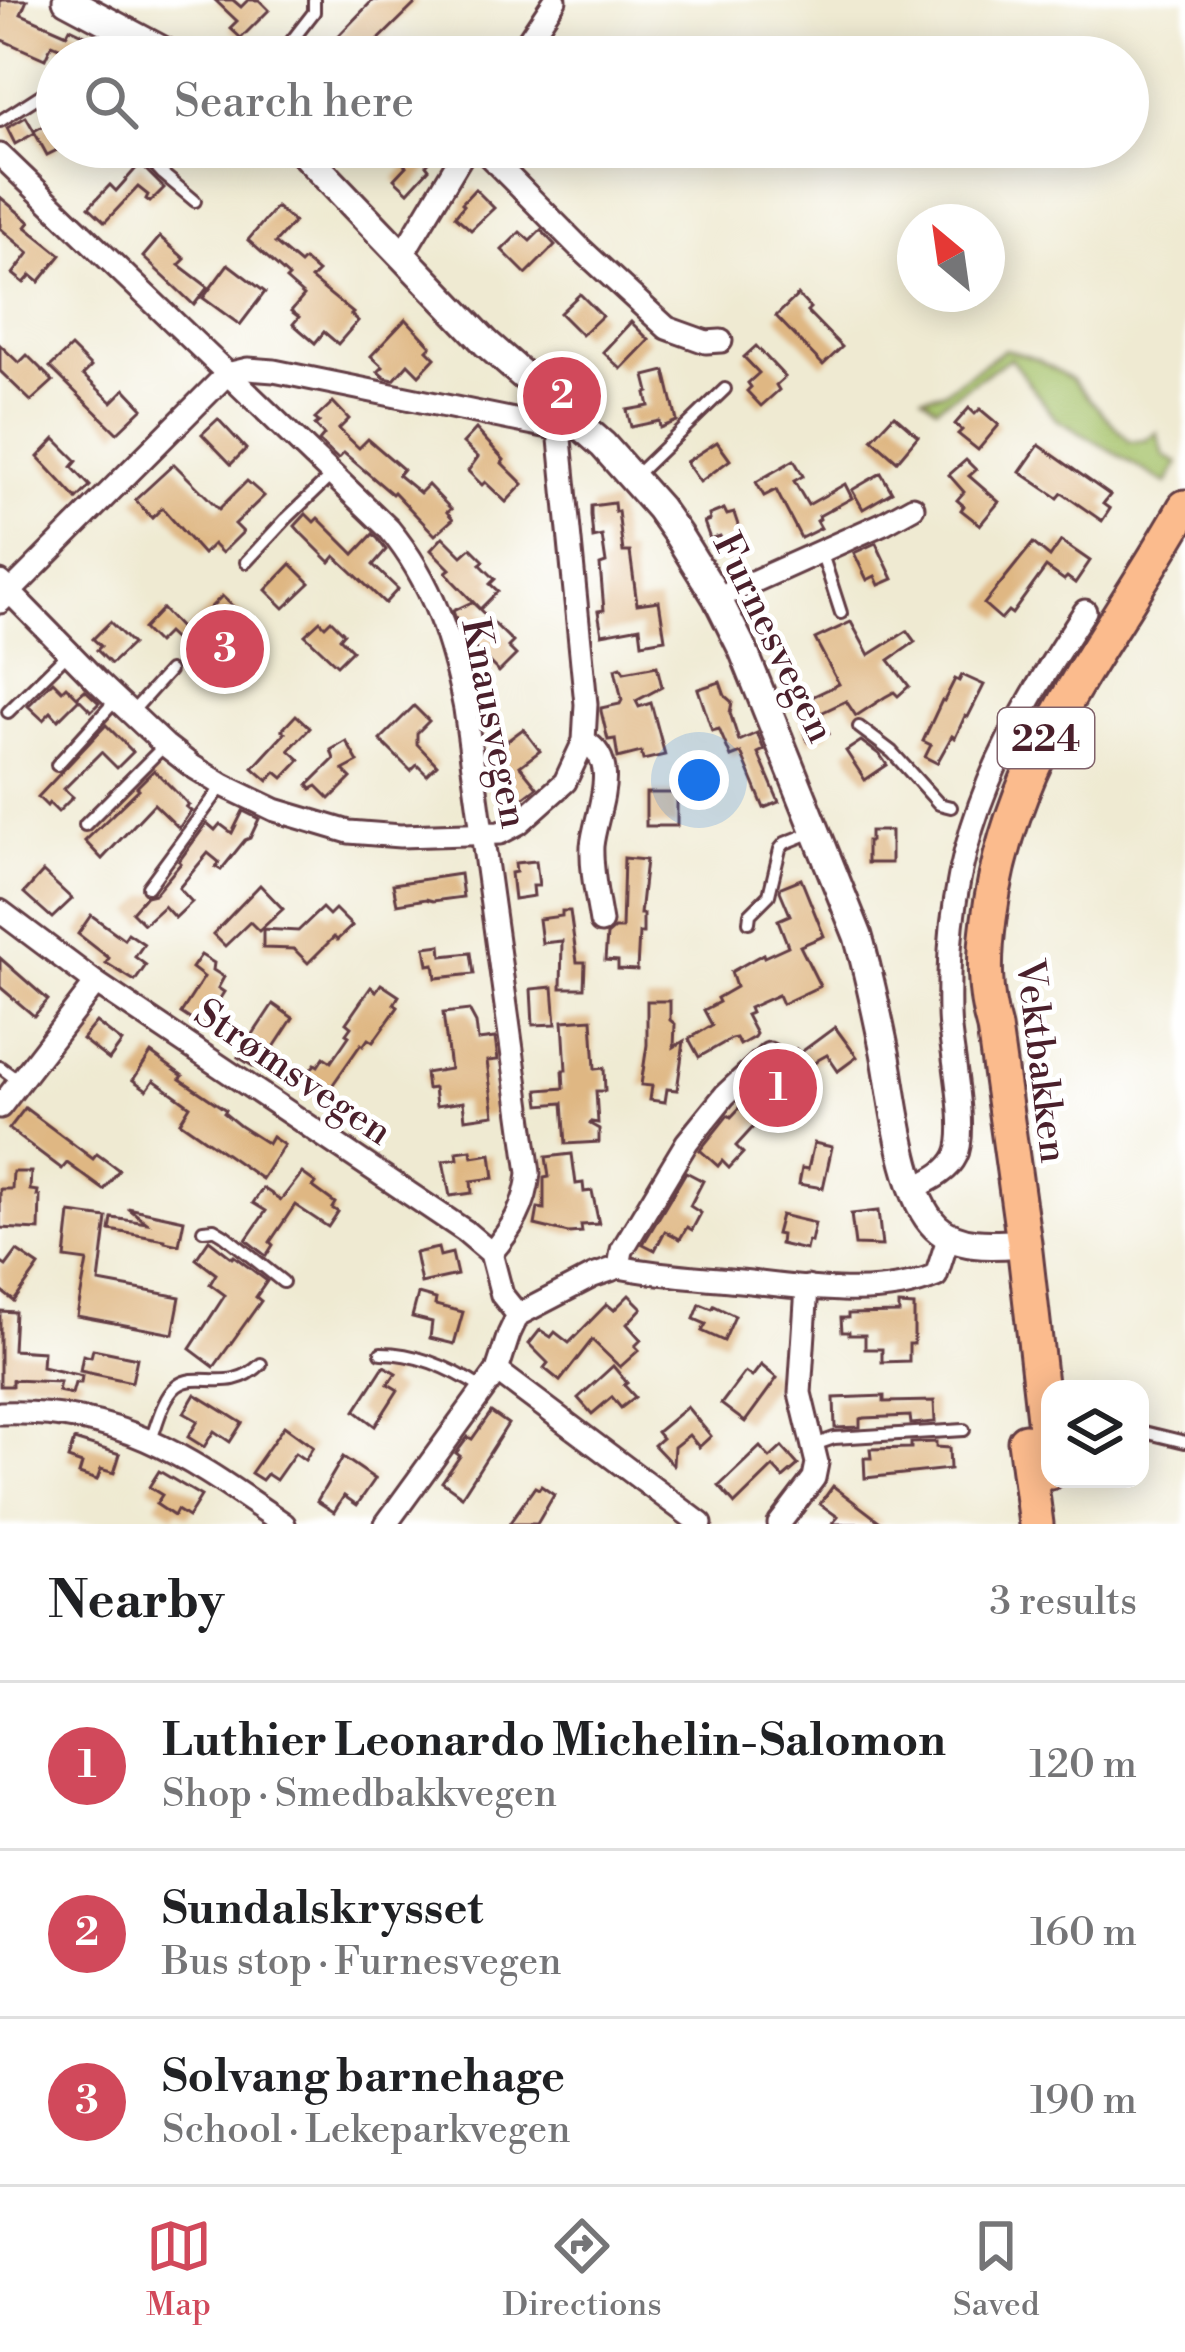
<!DOCTYPE html>
<meta charset="utf-8">
<style>
body{margin:0;font-family:"Libre Bodoni",serif;background:#f2f2f2;color:#202124}
.controls{position:absolute;right:36px;bottom:36px;display:grid;overflow:hidden;border-radius:24px;box-shadow:0 6px 30px #0003}
.controls button{width:108px;height:108px;display:grid;place-items:center;padding:0;border:0;border-bottom:3px solid #e0e0e0;background:#fff;color:#202124;font:60px sans-serif}
.compass{position:absolute;left:897px;top:204px;width:108px;height:108px;border-radius:50%;background:#fff;box-shadow:0 6px 30px #0003;rotate:331deg}
.you{position:absolute;left:699px;top:780px;width:42px;height:42px;margin:-30px;border:9px solid #fff;border-radius:50%;background:#1a73e8;box-shadow:0 0 0 18px #1a73e833}
.badge{display:grid;place-items:center;width:78px;height:78px;border-radius:50%;background:#d1495b;color:#fff;font-size:39px;font-weight:700}
.pin{position:absolute;translate:-50% -50%;border:6px solid #fff;box-shadow:0 3px 12px #0006}
.list{margin:0;padding:0;list-style:none}
h2{display:flex;justify-content:space-between;align-items:center;height:156px;margin:0;padding:0 48px;font-size:51px}
h2 small{font-size:39px;font-weight:400;color:#757577}
.list li{display:grid;grid-template-columns:78px 1fr auto;gap:36px;align-items:center;box-sizing:border-box;height:168px;padding:0 48px;border-top:3px solid #e0e0e0}
.list b{display:block;font-size:45px;white-space:nowrap}
.list p{margin:0;font-size:39px;white-space:nowrap;color:#757577}
.list em{font-size:39px;font-style:normal;color:#757577}
.icon{flex:none;width:66px;height:66px;fill:none;stroke:currentColor;stroke-width:2;stroke-linecap:round;stroke-linejoin:round}
.map{position:relative;flex:none;width:1185px;height:1524px;overflow:hidden}
.search{position:absolute;background:#fff;box-shadow:0 6px 30px #0003;left:36px;right:36px;top:36px;height:132px;display:flex;align-items:center;gap:30px;box-sizing:border-box;padding:0 42px;border-radius:66px;color:#757577;font-size:45px}
.sheet{height:660px;background:#fff}
nav{display:flex;justify-content:space-around;align-items:center;box-sizing:border-box;height:168px;border-top:3px solid #e0e0e0;background:#fff;font-size:33px;color:#757577}
nav a{display:grid;justify-items:center;gap:6px}
nav .on{color:#d1495b}
.map>svg:first-child{display:block}
</style>
<div class="map">
<svg width="1185" height="1524" viewBox="0 0 1185 1524">
<rect width="100%" height="100%" fill="#fff"/>
<filter id="ink" filterUnits="userSpaceOnUse"><feTurbulence type="fractalNoise" baseFrequency=".00833" numOctaves="2"/><feDisplacementMap in="SourceGraphic" scale="24" xChannelSelector="R" yChannelSelector="G"/><feConvolveMatrix kernelMatrix="1 2 1 2 8 2 1 2 1" color-interpolation-filters="sRGB"/></filter>
<filter id="wash" filterUnits="userSpaceOnUse"><feTurbulence type="fractalNoise" baseFrequency=".004" numOctaves="4" result="noise"/><feDisplacementMap in="SourceGraphic" scale="48" xChannelSelector="R" yChannelSelector="G"/><feGaussianBlur stdDeviation="2.7" result="paint"/><feColorMatrix in="noise" values="0 0 0 0 0 0 0 0 0 0 0 0 0 0 0 0 0 1.4 0 .05"/><feComposite in="paint" operator="in"/></filter>
<g filter="url(#wash)">
<rect width="100%" height="100%" fill="#efead2"/>
<polygon fill="#a4c168" stroke="#77704a" stroke-width="3" points="1005,349 1038,360 1071,379 1130,442 1146,440 1157,432 1164,456 1178,463 1167,484 1055,418 1010,358 936,407 923,396 943,392"/>
<g id="blocks">
<g fill="#dfb783">
<polygon points="0,0 27,0 21,14 67,34 70,28 106,45 100,57 82,57 52,44 45,59 0,39"/>
<polygon points="215,0 233,0 241,7 248,0 259,0 269,10 241,38 230,28 237,21"/>
<polygon points="373,0 419,0 361,57 318,57"/>
<polygon points="26,117 34,131 57,118 57,150 47,155 35,133 15,144 7,128"/>
<polygon points="385,147 443,147 426,165 429,169 408,192 394,179 406,166"/>
<polygon points="140,164 164,188 150,202 146,199 148,195 138,187 105,222 89,207 110,185 116,191"/>
<polygon points="475,189 494,208 471,230 455,216 464,205 462,203"/>
<polygon points="0,197 30,222 26,227 61,255 39,282 31,275 24,283 13,274 29,253 0,228"/>
<polygon points="276,207 294,222 275,243 300,264 304,260 318,272 311,279 353,313 351,315 358,321 338,344 324,332 315,343 293,324 299,317 291,311 304,296 286,280 289,277 248,240"/>
<polygon points="541,230 555,245 526,274 502,250 520,232 530,241"/>
<polygon points="160,237 185,259 179,265 208,287 194,305 143,257"/>
<polygon points="228,264 265,292 240,325 203,298"/>
<polygon points="580,294 602,316 582,335 560,313"/>
<polygon points="798,295 810,308 807,311 842,347 823,365 776,316"/>
<polygon points="406,319 431,346 427,350 435,358 419,375 408,364 394,380 385,378 378,372 383,367 371,356"/>
<polygon points="631,322 649,340 621,369 603,352"/>
<polygon points="0,345 19,363 27,355 53,381 31,401 0,371"/>
<polygon points="756,346 785,377 776,385 779,390 761,406 747,391 751,387 748,383 759,373 744,357"/>
<polygon points="71,347 91,367 83,375 112,402 125,389 143,408 117,433 50,367"/>
<polygon points="665,371 677,421 660,428 659,421 631,427 627,410 649,406 646,393 649,392 645,376"/>
<polygon points="333,402 349,419 339,429 359,448 368,439 403,469 398,475 420,493 428,485 451,509 447,512 453,519 435,535 394,492 392,494 344,453 338,459 319,441 324,435 315,425 319,422 315,419"/>
<polygon points="969,408 975,414 980,409 999,425 978,450 958,434 962,430 955,424"/>
<polygon points="894,415 918,436 897,461 872,439"/>
<polygon points="218,419 246,449 231,464 202,434"/>
<polygon points="476,429 504,460 502,463 523,484 506,502 485,482 482,485 468,471 478,457 463,443"/>
<polygon points="55,439 77,461 72,467 90,486 77,499 38,457"/>
<polygon points="717,442 730,460 700,482 686,462"/>
<polygon points="1039,445 1110,495 1103,504 1110,509 1102,521 1062,493 1058,498 1020,472"/>
<polygon points="794,460 803,476 794,481 808,505 845,484 852,498 819,516 820,519 817,521 821,528 801,538 776,490 764,496 756,482"/>
<polygon points="966,460 976,470 969,476 999,502 980,525 961,510 964,506 957,500 964,492 949,475"/>
<polygon points="174,464 219,509 247,481 264,496 235,524 243,532 222,553 213,544 203,554 162,508 152,518 135,500"/>
<polygon points="881,473 892,492 863,509 852,490"/>
<polygon points="614,503 615,512 618,511 623,552 630,552 637,604 659,601 665,639 642,643 640,627 602,634 598,611 604,610 600,565 606,563 602,536 593,538 591,515 591,506"/>
<polygon points="724,509 727,515 734,513 741,534 722,541 720,536 710,539 704,522 710,520 709,515"/>
<polygon points="306,514 314,522 318,518 354,554 373,534 378,539 386,550 373,565 398,589 385,603 335,556 330,562 302,534 295,526"/>
<polygon points="443,537 462,556 471,548 484,561 480,564 495,579 490,584 498,591 480,609 452,580 446,572 450,569 431,550"/>
<polygon points="1061,541 1090,561 1075,583 1067,577 1064,580 1046,567 1012,614 1008,611 1001,619 984,604 1033,543 1050,557"/>
<polygon points="876,543 893,579 879,585 875,576 867,580 854,553"/>
<polygon points="291,564 310,583 284,608 266,590"/>
<polygon points="222,596 244,617 230,634 261,665 232,694 167,633 157,643 143,629 162,609 185,633"/>
<polygon points="472,602 513,642 508,647 516,655 499,672 464,637 459,628 453,611"/>
<polygon points="331,620 344,633 340,638 352,650 337,665 305,635 320,621 325,626"/>
<polygon points="110,622 132,644 111,664 97,650 101,646 93,639"/>
<polygon points="851,622 869,655 907,631 915,642 889,660 909,686 898,696 894,692 885,697 856,716 846,701 821,713 829,734 808,742 799,715 815,709 810,698 839,684 815,639"/>
<polygon points="657,666 662,687 636,701 639,707 651,703 665,755 643,760 641,752 618,758 615,739 608,740 601,711 601,708 620,704 622,700 615,669 621,667 624,672"/>
<polygon points="962,675 984,685 968,717 965,716 955,738 952,736 937,763 925,757 931,745 923,741 942,700 944,701 955,679 959,681"/>
<polygon points="53,681 62,690 66,686 77,697 85,690 99,703 91,711 79,699 58,720 51,712 43,720 28,706"/>
<polygon points="720,682 725,696 732,702 730,713 739,741 757,733 764,750 758,753 779,802 764,808 741,753 731,757 719,729 712,731 698,689"/>
<polygon points="414,706 429,721 417,733 417,744 437,765 427,775 417,765 411,771 380,740"/>
<polygon points="296,715 310,728 289,750 300,760 283,778 276,772 268,781 253,768 285,733 282,730"/>
<polygon points="106,725 133,752 117,768 101,752 64,789 73,797 58,812 49,803 47,806 38,797"/>
<polygon points="523,729 540,751 520,766 537,787 520,800 507,783 511,779 498,761 506,755 499,747"/>
<polygon points="346,741 358,762 343,770 351,778 330,799 317,786 311,789 308,785 334,759 331,750"/>
<polygon points="861,741 880,755 887,765 865,780 846,751"/>
<polygon points="154,770 189,805 186,807 191,811 179,828 154,804 102,859 85,841 139,789 137,787"/>
<rect x="646" y="793" width="31" height="33"/>
<polygon points="243,811 259,819 250,838 245,840 221,870 216,867 219,862 208,853 179,888 192,902 175,918 164,906 144,924 132,912 146,896 155,894 181,863 179,861 207,823 215,830 220,824 232,833"/>
<polygon points="870,831 891,831 891,863 867,863 867,841 870,841"/>
<polygon points="624,858 646,860 640,914 643,914 643,933 639,933 637,970 618,969 618,961 605,960 607,935 614,929 622,929"/>
<polygon points="536,861 539,886 533,886 534,896 514,899 511,873 516,872 515,863"/>
<polygon points="43,872 72,899 52,918 24,893"/>
<polygon points="460,874 463,897 433,901 426,899 397,904 393,884"/>
<polygon points="801,879 824,936 800,946 820,986 782,1004 778,995 749,1008 751,1013 746,1015 756,1034 754,1037 740,1045 736,1038 731,1039 699,1057 689,1039 712,1025 704,1010 719,1002 717,998 736,987 731,972 763,954 764,957 788,946 778,920 790,915 780,891 781,887"/>
<polygon points="260,885 283,909 259,931 250,922 225,946 213,934"/>
<polygon points="322,908 329,915 335,909 352,926 337,940 334,937 308,963 294,949 263,948 263,929 298,931"/>
<polygon points="562,911 570,911 577,962 585,962 584,988 561,988 562,941 542,943 539,919 562,916"/>
<polygon points="91,915 124,939 128,933 144,944 135,957 146,965 135,981 106,963 109,958 78,934"/>
<polygon points="441,945 442,956 471,953 474,974 436,978 434,964 428,965 425,947"/>
<polygon points="201,955 214,963 213,970 224,977 218,988 224,992 202,1027 181,1013 204,977 192,968"/>
<polygon points="0,958 48,1000 34,1016 0,987"/>
<polygon points="381,984 399,996 394,1004 398,1007 373,1042 368,1039 363,1046 361,1044 322,1100 303,1087 307,1083 303,1080 315,1064 318,1066 324,1057 331,1062 349,1036 346,1034 351,1027 346,1023 371,987 376,991"/>
<polygon points="553,987 556,1024 533,1025 531,989"/>
<polygon points="647,1001 670,1001 670,1020 675,1024 674,1047 684,1041 677,1090 667,1089 665,1102 650,1100 652,1086 641,1085 647,1045"/>
<polygon points="273,1004 293,1018 259,1070 238,1057"/>
<polygon points="469,1010 476,1023 478,1040 495,1038 498,1060 487,1061 494,1115 465,1119 463,1102 436,1106 434,1088 427,1089 425,1073 450,1069 443,1013"/>
<polygon points="592,1019 595,1069 604,1068 605,1091 596,1091 598,1123 591,1122 590,1124 599,1129 599,1142 566,1144 563,1103 540,1105 538,1090 564,1088 563,1070 566,1070 563,1021"/>
<polygon points="96,1022 122,1042 109,1060 82,1039"/>
<polygon points="835,1027 857,1057 838,1071 827,1055 818,1060 769,1103 776,1110 760,1126 757,1123 736,1146 743,1153 729,1168 722,1161 718,1166 700,1150 728,1115 731,1117 796,1049 800,1053"/>
<polygon points="151,1053 183,1076 180,1079 226,1110 224,1113 240,1126 268,1144 272,1137 284,1145 262,1179 180,1122 190,1106 154,1080 147,1090 133,1080"/>
<polygon points="25,1108 93,1159 97,1154 119,1170 104,1190 67,1163 62,1169 9,1129"/>
<polygon points="814,1143 832,1147 823,1188 799,1184 802,1168 808,1169"/>
<polygon points="471,1150 472,1157 491,1154 494,1178 471,1181 472,1193 450,1196 443,1161 458,1159 457,1152"/>
<polygon points="572,1154 576,1184 583,1183 584,1192 592,1191 599,1224 581,1225 582,1232 568,1233 535,1225 538,1208 544,1209 544,1178 549,1177 546,1157"/>
<polygon points="13,1172 31,1172 30,1190 38,1191 37,1196 40,1196 39,1230 0,1228 0,1189 12,1189"/>
<polygon points="686,1172 703,1181 690,1206 701,1213 692,1230 687,1227 680,1239 665,1231 655,1250 643,1244"/>
<polygon points="302,1173 316,1183 313,1187 335,1203 332,1208 338,1212 328,1227 295,1205 270,1242 273,1245 266,1256 246,1240 266,1211 253,1203 263,1188 281,1200"/>
<polygon points="128,1208 184,1220 179,1245 165,1242 165,1240 110,1230 112,1218 147,1223"/>
<polygon points="878,1211 882,1246 855,1245 851,1214"/>
<polygon points="70,1213 107,1218 99,1282 180,1297 173,1334 77,1316 87,1261 65,1258"/>
<polygon points="781,1215 815,1223 811,1242 808,1241 806,1250 780,1244 781,1235 776,1234"/>
<polygon points="209,1240 232,1258 234,1256 267,1281 256,1297 261,1301 214,1367 190,1349 225,1295 210,1284 216,1274 196,1259"/>
<polygon points="438,1248 440,1256 452,1253 457,1275 421,1283 415,1253"/>
<polygon points="17,1251 39,1266 14,1301 0,1290 0,1262 6,1266"/>
<polygon points="418,1294 436,1299 435,1305 463,1312 454,1344 430,1338 432,1322 412,1317"/>
<polygon points="629,1295 642,1308 627,1324 641,1340 635,1346 639,1350 620,1367 592,1340 560,1381 544,1368 548,1363 529,1344 540,1330 551,1337 555,1332 569,1343 607,1304 614,1310"/>
<polygon points="700,1304 712,1309 714,1306 735,1316 724,1341 702,1331 706,1324 694,1319"/>
<polygon points="899,1305 914,1306 914,1344 909,1344 909,1361 882,1362 882,1349 865,1349 865,1335 849,1335 849,1332 842,1332 841,1318 848,1318 848,1314 899,1313"/>
<polygon points="0,1311 15,1312 13,1350 43,1352 42,1367 82,1376 81,1383 75,1383 72,1394 58,1391 60,1382 12,1380 12,1386 0,1386"/>
<polygon points="93,1349 137,1358 132,1382 80,1371 83,1355 91,1357"/>
<polygon points="761,1365 777,1378 745,1422 721,1404 745,1372 752,1377"/>
<polygon points="384,1366 396,1373 388,1384 398,1390 375,1426 355,1411"/>
<polygon points="613,1366 627,1383 624,1385 635,1397 621,1408 612,1397 592,1414 578,1398"/>
<polygon points="195,1394 242,1423 230,1442 214,1431 204,1447 188,1437 198,1421 184,1413"/>
<polygon points="884,1396 884,1402 934,1401 935,1422 911,1424 910,1416 864,1418 860,1419 860,1427 835,1428 834,1398"/>
<polygon points="687,1407 711,1436 699,1447 689,1435 674,1447 673,1465 654,1445 662,1438 657,1432"/>
<polygon points="491,1412 508,1424 462,1496 442,1482 460,1456 456,1453 468,1437 472,1439"/>
<polygon points="284,1426 313,1447 305,1460 295,1453 276,1480 267,1474 262,1480 251,1473"/>
<polygon points="74,1440 120,1454 114,1473 101,1469 97,1480 79,1474 82,1464 68,1459"/>
<polygon points="936,1442 936,1447 949,1448 950,1469 865,1478 864,1458 871,1458 870,1449 911,1448 911,1443"/>
<polygon points="760,1447 770,1458 782,1447 798,1465 783,1478 773,1467 735,1504 719,1486"/>
<polygon points="343,1457 375,1479 357,1505 344,1496 334,1512 317,1501"/>
<polygon points="159,1471 201,1496 188,1517 177,1510 174,1516 156,1504 162,1495 149,1487"/>
<polygon points="541,1486 554,1495 537,1524 509,1524 535,1487 539,1489"/>
<polygon points="833,1486 883,1524 832,1524 838,1517 820,1504"/>
</g>
</g>
</g>
<g filter="url(#ink)">
<use href="#blocks" fill-opacity="0" stroke="#633d44" stroke-width="3"/>
<g fill="none" stroke-linecap="round" stroke-linejoin="round">
<g stroke="#633d44" stroke-width="16">
<g id="service">
<polyline points="286,48 314,12 314,0"/>
<polyline points="0,121 50,89"/>
<polyline points="138,147 163,174 195,201"/>
<polyline points="636,475 725,389"/>
<polyline points="821,551 841,613"/>
<polyline points="246,562 286,519 333,474"/>
<polyline points="8,712 69,652"/>
<polyline points="131,713 169,671"/>
<polyline points="859,727 892,752 939,804 951,807"/>
<polyline points="57,765 116,700"/>
<polyline points="85,825 165,745"/>
<polyline points="148,887 223,785"/>
<polyline points="749,922 750,914 769,895 780,849 785,843 815,831"/>
<polyline points="0,1067 20,1082"/>
<polyline points="203,1230 214,1229 224,1235 283,1282"/>
<path d="M381 1353C417 1353 454 1370 483 1389"/>
<polyline points="1140,1431 1185,1442"/>
<path d="M151 1440C157 1424 163 1397 177 1386 199 1369 229 1395 261 1364"/>
<polyline points="814,1445 834,1438 964,1430"/>
</g>
</g>
<g stroke="#633d44" stroke-width="27">
<g id="minor">
<polyline points="517,57 555,0"/>
<polyline points="480,147 581,249 667,328 706,342 721,341"/>
<path d="M0 155 389 529C433 582 452 643 465 709L529 1173C526 1206 512 1229 491 1253"/>
<polyline points="401,257 467,147"/>
<polyline points="0,582 98,682 165,745 192,766 223,785 275,810 349,832 400,836 500,833 519,823 565,782 584,741 586,704 559,429"/>
<polyline points="717,598 884,523 913,507"/>
<polyline points="0,602 227,374 248,369 274,371 559,429 566,422"/>
<path d="M584 741C623 762 595 813 592 846 591 871 597 897 601 922"/>
<polyline points="0,911 96,983 465,1231 491,1253 502,1295 518,1315"/>
<polyline points="0,1107 96,983"/>
<path d="M913 1189C928 1181 948 1173 956 1156 968 1133 953 1059 950 1029 948 1011 949 993 949 974 952 827 1006 731 1085 611"/>
<path d="M619 1267C659 1275 700 1277 740 1281 803 1287 876 1301 936 1276L949 1236"/>
<polyline points="497,1371 701,1524"/>
<path d="M0 1413C123 1409 188 1458 284 1524"/>
<polyline points="386,1524 497,1371 509,1334 518,1315 593,1276 619,1267 622,1250 687,1142 725,1095 769,1054"/>
<polyline points="779,1524 814,1478 817,1463 800,1393 807,1287"/>
</g>
</g>
<g stroke="#633d44" stroke-width="33">
<g id="tertiary">
<polyline points="67,0 174,57"/>
<path d="M298 147 486 343 603 445 659 508 678 535 717 598 743 650 858 936C869 974 877 1013 885 1052 894 1099 902 1194 936 1227 959 1249 995 1245 1024 1243"/>
</g>
</g>
<g stroke="#633d44" stroke-width="39">
<g id="primary">
<polyline points="1025,1441 1036,1524"/>
<path d="M1050 1472 1024 1243 994 1028C983 991 984 957 989 919 1009 755 1107 645 1185 507"/>
</g>
</g>
<use href="#service" stroke="#fff" stroke-width="10"/>
<use href="#minor" stroke="#fff" stroke-width="21"/>
<use href="#tertiary" stroke="#fff" stroke-width="27"/>
<use href="#primary" stroke="#fbbb8d" stroke-width="33"/>
</g>
</g>
<g text-anchor="middle" stroke-width="10" stroke-linejoin="round" paint-order="stroke">
<rect fill="#fff" stroke="#80626b" stroke-width="3" x="998" y="708" width="96" height="60" rx="9"/>
<g font-size="36" font-weight="bold" fill="#4a1f2b">
<text x="1046" y="751">224</text>
</g>
<g font-size="39" fill="#4a1f2b" stroke="#fff">
<text transform="translate(775 637) rotate(64)" y="14">Furnesvegen</text>
<text transform="translate(496 723) rotate(79)" y="14">Knausvegen</text>
<text transform="translate(1043 1061) rotate(83)" y="14">Vektbakken</text>
<text transform="translate(294 1071) rotate(34)" y="14">Strømsvegen</text>
</g>
</g>
</svg>
<div class="controls">
<button><svg class="icon" aria-label="layers" viewBox="0 0 24 24"><path d="M12 4l9 5-9 5-9-5zM3 14l9 5 9-5"/></svg></button>
</div>
<svg class="compass" viewBox="-18 -18 36 36"><path d="M0-13l5 13h-10z" fill="#e53935"/><path d="M0 13l5-13h-10z" fill="#757577"/></svg>
<div class="you"></div>
<div class="pin badge" style="left:778px;top:1088px">1</div>
<div class="pin badge" style="left:562px;top:396px">2</div>
<div class="pin badge" style="left:225px;top:649px">3</div>
<div class="search"><svg class="icon" aria-label="search" viewBox="0 0 24 24"><circle cx="10" cy="10" r="6"/><path d="M15 15l6 6"/></svg>Search here</div>
</div>
<section class="sheet">
<h2>Nearby<small>3 results</small></h2>
<ul class="list">
<li><span class="badge">1</span><div><b>Luthier Leonardo Michelin-Salomon</b><p>Shop · Smedbakkvegen</p></div><em>120 m</em></li>
<li><span class="badge">2</span><div><b>Sundalskrysset</b><p>Bus stop · Furnesvegen</p></div><em>160 m</em></li>
<li><span class="badge">3</span><div><b>Solvang barnehage</b><p>School · Lekeparkvegen</p></div><em>190 m</em></li>
</ul>
</section>
<nav>
<a class="on"><svg class="icon" aria-label="map" viewBox="0 0 24 24"><path d="M3 6l6-2 6 2 6-2v14l-6 2-6-2-6 2zM9 4v14M15 6v14"/></svg>Map</a>
<a><svg class="icon" aria-label="directions" viewBox="0 0 24 24"><path d="M12 3l9 9-9 9-9-9zM9 14v-3h6M13 9l2 2-2 2"/></svg>Directions</a>
<a><svg class="icon" aria-label="saved" viewBox="0 0 24 24"><path d="M7 4h10v16l-5-4-5 4z"/></svg>Saved</a>
</nav>
